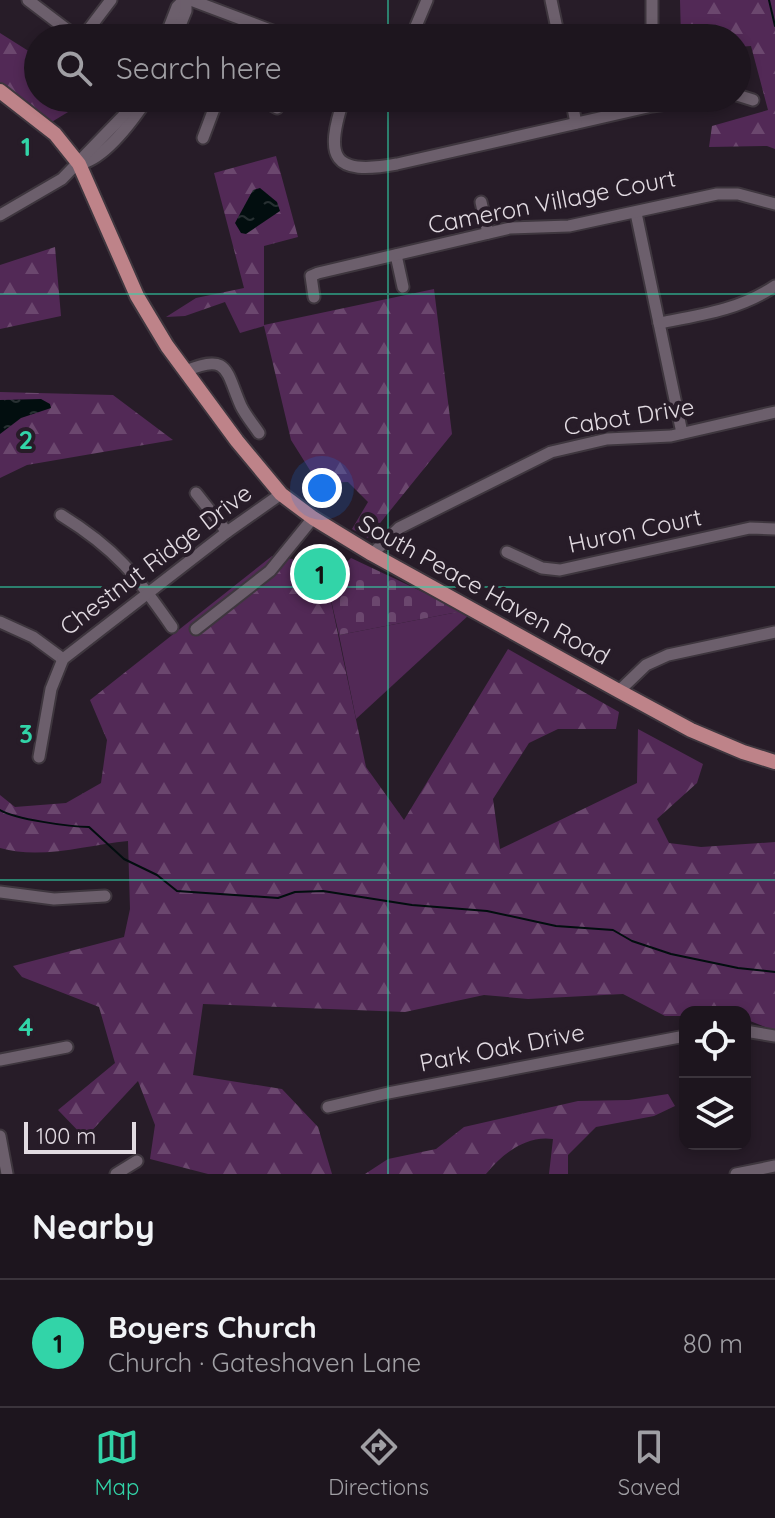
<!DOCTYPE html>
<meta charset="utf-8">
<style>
body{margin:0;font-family:Quicksand,sans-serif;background:#2a222b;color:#f1f3f6}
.controls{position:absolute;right:24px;bottom:24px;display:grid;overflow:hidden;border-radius:16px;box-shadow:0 4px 12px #0003}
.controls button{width:72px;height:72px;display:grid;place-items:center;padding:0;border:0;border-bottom:2px solid #3b343c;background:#1d151e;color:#f1f3f6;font:40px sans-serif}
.scale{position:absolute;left:24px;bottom:20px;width:112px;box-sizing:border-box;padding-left:8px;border:4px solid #e2dbe2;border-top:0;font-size:22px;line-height:28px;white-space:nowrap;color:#e2dbe2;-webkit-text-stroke:6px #271c28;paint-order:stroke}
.you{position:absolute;left:322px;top:488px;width:28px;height:28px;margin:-20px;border:6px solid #fff;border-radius:50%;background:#1a73e8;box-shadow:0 0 0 12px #1a73e833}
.badge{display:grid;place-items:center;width:52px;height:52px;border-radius:50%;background:#32d4a8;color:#111;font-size:26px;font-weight:700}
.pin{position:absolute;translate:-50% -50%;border:4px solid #fff;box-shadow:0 2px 8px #0006}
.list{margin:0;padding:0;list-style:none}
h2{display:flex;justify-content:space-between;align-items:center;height:104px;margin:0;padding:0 32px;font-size:34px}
h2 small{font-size:26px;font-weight:400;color:#a09fa4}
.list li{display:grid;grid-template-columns:52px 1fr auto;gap:24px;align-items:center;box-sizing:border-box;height:128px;padding:0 32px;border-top:2px solid #3b343c}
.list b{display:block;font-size:30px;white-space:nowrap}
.list p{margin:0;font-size:26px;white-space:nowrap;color:#a09fa4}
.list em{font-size:26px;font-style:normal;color:#a09fa4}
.icon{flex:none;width:44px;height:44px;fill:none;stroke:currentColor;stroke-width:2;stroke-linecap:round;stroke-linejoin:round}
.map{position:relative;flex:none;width:775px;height:1174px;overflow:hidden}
.search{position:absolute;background:#1d151e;box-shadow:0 4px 12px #0003;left:24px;right:24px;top:24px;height:88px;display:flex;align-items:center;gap:20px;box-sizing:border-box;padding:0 28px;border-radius:44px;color:#a09fa4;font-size:30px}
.sheet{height:232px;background:#1d151e}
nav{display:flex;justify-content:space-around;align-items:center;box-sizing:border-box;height:112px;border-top:2px solid #3b343c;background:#1d151e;font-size:22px;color:#a09fa4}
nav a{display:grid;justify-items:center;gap:4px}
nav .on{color:#32d4a8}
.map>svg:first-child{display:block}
</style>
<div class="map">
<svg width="775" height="1174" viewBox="0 0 775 1174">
<defs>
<pattern id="forest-firs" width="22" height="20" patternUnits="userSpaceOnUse" patternTransform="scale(2)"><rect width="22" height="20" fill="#522956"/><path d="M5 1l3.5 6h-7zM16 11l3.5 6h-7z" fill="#6b476e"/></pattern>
<pattern id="cemetery-stones" width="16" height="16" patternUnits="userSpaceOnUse" patternTransform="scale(2)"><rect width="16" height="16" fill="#522956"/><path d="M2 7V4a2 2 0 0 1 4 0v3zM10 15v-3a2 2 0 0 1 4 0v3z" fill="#6b476e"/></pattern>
<pattern id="water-ripples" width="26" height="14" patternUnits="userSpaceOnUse" patternTransform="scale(2)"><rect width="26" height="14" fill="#020e0f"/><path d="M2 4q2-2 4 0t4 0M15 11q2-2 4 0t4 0" fill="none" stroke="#273032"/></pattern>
</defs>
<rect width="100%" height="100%" fill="#271c28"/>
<polygon fill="#522956" points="463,611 470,614 356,719 339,635"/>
<g fill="url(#forest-firs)">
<polygon points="680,0 775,0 775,149 767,146 709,147 712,126 768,110 751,46 737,47 737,38 681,38"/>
<polygon points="0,33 38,57 38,98 80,98 78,106 50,123 0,83"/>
<polygon points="276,156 298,237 264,246 264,325 434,289 452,434 368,538 352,529 368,502 348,482 318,483 291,440 264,326 240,333 225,302 185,316 166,317 196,298 244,288 214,173"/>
<polygon points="55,247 61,316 0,329 0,265"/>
<polygon points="0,392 113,395 173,440 27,465 0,478"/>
<path d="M272 556 293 559 297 590 327 582 366 767 404 820 508 649 619 712 616 729H558L529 743 493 799 500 849 637 783 638 729 703 764 697 783 657 819 669 843 701 847 775 842V1031L745 1019V1012H685V1016H665L623 994 528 999 484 995 405 1012 203 1004 193 1075 282 1089 318 1127 332 1174H208L150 1159 155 1125 138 1081 85 1138 58 1110 115 1063 99 1007 22 977 13 966 124 937 130 909 128 841C87 845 41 860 0 848V795L15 807 66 803 101 783 107 740 90 700Z"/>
<path d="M668 1094 675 1106 654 1116 596 1127 568 1155V1174H549L553 1139C526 1135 502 1154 486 1174H365L388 1159 436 1149 464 1127 578 1101 629 1100Z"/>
</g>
<polygon fill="url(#cemetery-stones)" points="351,558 463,611 339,635 327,582"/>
<g fill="url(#water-ripples)">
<polygon points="260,188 277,202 280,211 246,234 241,233 235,223 253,190"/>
<polygon points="41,399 50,404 51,408 21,418 0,434 0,400"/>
</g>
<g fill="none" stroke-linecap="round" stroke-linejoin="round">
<g stroke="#020e0f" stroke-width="2">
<polyline points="769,0 775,26"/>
<path d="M0 810C15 819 70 827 89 827L124 859 157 875 177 891 278 898 295 892 323 891 412 905 487 911 556 926 613 930 632 941 671 954 738 968 775 972"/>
</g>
<g stroke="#3e363e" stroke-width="15">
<g id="minor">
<polyline points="28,0 78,38"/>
<polyline points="191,0 291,38"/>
<polyline points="551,0 559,38"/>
<polyline points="652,0 652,38"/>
<polyline points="82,38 111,0"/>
<polyline points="165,38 177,7 184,0"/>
<polyline points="175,38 186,11 186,0"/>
<polyline points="411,38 427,0"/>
<polyline points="737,95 753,100"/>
<polyline points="259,98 277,108"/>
<path d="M344 98C324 158 332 176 397 164L652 106 711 98"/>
<polyline points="571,98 576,123"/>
<polyline points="203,138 218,98"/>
<path d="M79 164C104 160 134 119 148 98"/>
<polyline points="481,202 488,233"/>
<polyline points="636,213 682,433"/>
<polyline points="0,215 62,179 123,116 135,98"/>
<polyline points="396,255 403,287"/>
<polyline points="314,297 311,276 318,273 510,228 569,226 717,194 738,194 775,204"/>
<path d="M659 323C701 315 739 310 775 286"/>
<path d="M186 371C229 352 226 372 241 406 246 416 253 424 259 433"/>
<polyline points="196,493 227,532"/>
<path d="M61 515C116 549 136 575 172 627"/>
<polyline points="507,552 542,568 560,570 750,528 775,529"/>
<polyline points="372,554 399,528 551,452 607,439 671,436 775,412"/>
<polyline points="0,622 33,637 63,659"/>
<polyline points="196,629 270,571 313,518"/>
<polyline points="619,691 646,665 668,655 775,632"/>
<polyline points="39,757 51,689 63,659 227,532 281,494"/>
<polyline points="0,892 54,899 105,896"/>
<polyline points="745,1031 775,1036"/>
<polyline points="0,1060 67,1047"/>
<polyline points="328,1107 388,1093 685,1036"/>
<polyline points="0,1136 7,1174"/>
<polyline points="116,1174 137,1161"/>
<polyline points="736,1174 775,1166"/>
</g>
</g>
<g stroke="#3e363e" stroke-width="18">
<polyline id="major" points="0,91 55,134 79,164 137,296 167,346 237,441 281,494 313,518 372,554 619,691 691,730 743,752 775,762"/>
</g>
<use href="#minor" stroke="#6c5f6c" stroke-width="11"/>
<use href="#major" stroke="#be8389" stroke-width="14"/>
</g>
<path fill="none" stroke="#32d4a8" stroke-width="2" stroke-opacity="0.55" d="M388 0V38M388 98V1174M0 294H775M0 587H775M0 880H775"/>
<g text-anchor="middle" stroke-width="8" stroke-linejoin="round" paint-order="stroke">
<g font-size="24" fill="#e2dbe2" stroke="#271c28">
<text transform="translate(552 202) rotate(-11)" y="8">Cameron Village Court</text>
<text transform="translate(629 417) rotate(-9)" y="8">Cabot Drive</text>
<text transform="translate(635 531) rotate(-12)" y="8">Huron Court</text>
<text transform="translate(156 560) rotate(-37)" y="8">Chestnut Ridge Drive</text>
<text transform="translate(484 590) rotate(29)" y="8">South Peace Haven Road</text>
<text transform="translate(502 1048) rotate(-11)" y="8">Park Oak Drive</text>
</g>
</g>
<g font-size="26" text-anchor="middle" font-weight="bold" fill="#32d4a8" stroke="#271c28" stroke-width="8" stroke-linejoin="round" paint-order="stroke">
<text x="26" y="156">1</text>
<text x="26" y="449">2</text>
<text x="26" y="743">3</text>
<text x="26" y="1036">4</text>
</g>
</svg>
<div class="controls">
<button><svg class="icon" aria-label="locate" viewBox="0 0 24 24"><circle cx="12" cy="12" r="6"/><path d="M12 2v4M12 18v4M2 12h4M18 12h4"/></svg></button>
<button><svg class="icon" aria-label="layers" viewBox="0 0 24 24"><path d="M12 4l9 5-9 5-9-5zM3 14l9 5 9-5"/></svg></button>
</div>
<div class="scale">100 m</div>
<div class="you"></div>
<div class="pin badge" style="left:320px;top:574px">1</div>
<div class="search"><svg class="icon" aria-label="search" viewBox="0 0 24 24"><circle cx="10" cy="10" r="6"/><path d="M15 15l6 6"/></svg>Search here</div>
</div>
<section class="sheet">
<h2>Nearby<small></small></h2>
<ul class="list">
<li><span class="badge">1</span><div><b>Boyers Church</b><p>Church · Gateshaven Lane</p></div><em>80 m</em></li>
</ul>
</section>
<nav>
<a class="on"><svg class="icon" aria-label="map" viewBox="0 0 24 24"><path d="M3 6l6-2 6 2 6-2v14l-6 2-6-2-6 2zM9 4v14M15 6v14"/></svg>Map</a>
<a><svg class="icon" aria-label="directions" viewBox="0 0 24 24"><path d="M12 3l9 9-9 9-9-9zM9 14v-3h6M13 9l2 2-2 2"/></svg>Directions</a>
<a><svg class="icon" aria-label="saved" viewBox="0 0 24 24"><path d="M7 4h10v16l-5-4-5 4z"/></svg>Saved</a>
</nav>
